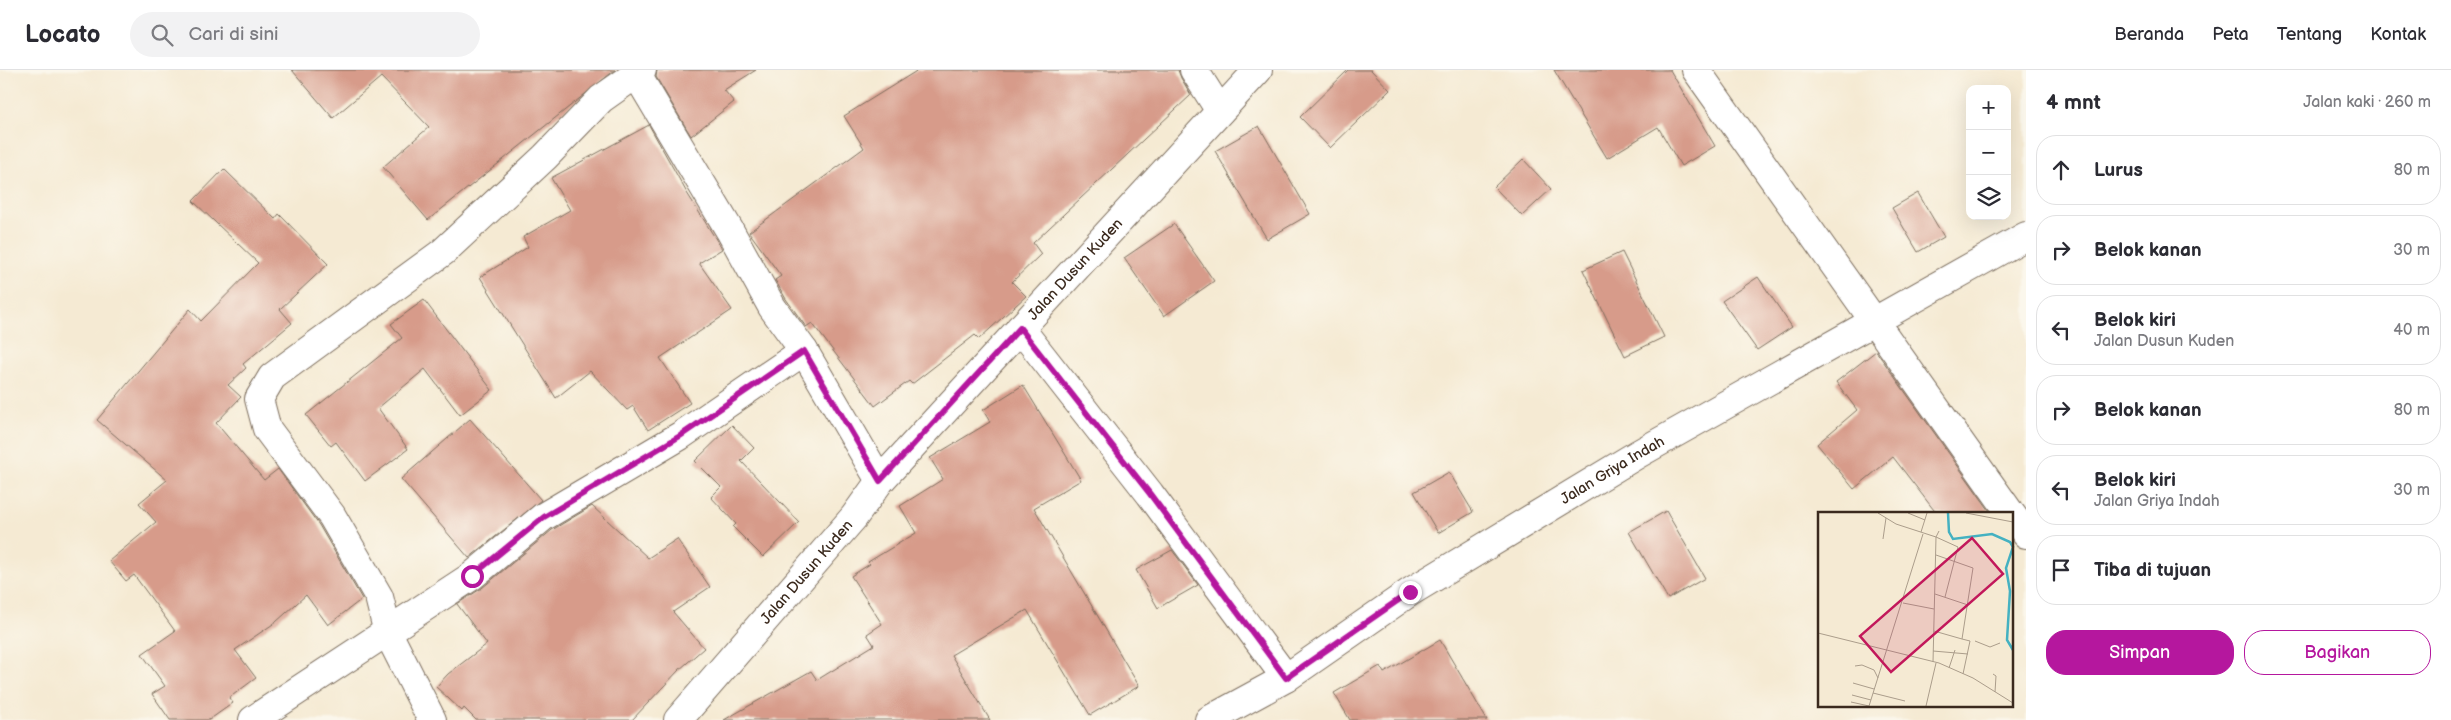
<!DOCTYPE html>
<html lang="id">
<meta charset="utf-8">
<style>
body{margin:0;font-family:"Balsamiq Sans",sans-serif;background:#f2f2f3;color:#2b2b33}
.controls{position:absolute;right:15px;top:15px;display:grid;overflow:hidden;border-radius:10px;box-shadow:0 5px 20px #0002}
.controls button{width:45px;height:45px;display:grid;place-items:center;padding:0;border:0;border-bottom:1px solid #e1e1e2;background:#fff;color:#2b2b33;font:25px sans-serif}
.stop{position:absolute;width:15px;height:15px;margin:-11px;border:4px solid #b5179e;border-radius:50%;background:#fff}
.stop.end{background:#b5179e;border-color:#fff;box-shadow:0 1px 5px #0008}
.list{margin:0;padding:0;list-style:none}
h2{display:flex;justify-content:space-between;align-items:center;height:65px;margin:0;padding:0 20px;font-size:21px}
h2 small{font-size:16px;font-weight:400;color:#7c7c81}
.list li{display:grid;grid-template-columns:32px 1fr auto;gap:15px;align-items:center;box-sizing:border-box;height:70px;margin:0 10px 10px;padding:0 10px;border:1px solid #e1e1e2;border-radius:20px}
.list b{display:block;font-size:19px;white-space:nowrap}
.list p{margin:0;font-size:16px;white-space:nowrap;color:#7c7c81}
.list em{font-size:16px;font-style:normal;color:#7c7c81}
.actions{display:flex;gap:10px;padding:15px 20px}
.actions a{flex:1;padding:11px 0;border:1px solid #b5179e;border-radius:20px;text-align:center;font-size:18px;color:#b5179e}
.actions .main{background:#b5179e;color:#fff}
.icon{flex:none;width:28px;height:28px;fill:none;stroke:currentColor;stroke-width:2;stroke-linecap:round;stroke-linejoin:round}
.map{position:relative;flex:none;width:2026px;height:650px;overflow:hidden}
header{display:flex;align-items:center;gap:30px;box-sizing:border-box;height:70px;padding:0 25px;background:#fff;border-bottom:1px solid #e1e1e2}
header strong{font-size:24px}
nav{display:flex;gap:28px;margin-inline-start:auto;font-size:18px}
.search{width:350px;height:45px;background:#f2f2f3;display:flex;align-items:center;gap:12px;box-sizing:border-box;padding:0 18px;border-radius:28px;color:#7c7c81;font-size:19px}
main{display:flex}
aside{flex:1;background:#fff}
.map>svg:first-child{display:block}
</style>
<header>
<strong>Locato</strong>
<div class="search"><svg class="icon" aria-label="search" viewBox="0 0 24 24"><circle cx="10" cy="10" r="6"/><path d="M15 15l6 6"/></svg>Cari di sini</div>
<nav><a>Beranda</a><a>Peta</a><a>Tentang</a><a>Kontak</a></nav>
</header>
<main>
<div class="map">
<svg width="2026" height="650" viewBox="0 0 2026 650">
<rect width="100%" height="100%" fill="#fbf7ec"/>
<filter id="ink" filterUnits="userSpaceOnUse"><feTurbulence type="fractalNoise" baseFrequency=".02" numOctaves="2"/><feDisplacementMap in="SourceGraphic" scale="10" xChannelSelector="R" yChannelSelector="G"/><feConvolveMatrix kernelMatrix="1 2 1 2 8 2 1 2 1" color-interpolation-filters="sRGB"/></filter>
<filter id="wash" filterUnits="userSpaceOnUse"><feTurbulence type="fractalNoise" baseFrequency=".0096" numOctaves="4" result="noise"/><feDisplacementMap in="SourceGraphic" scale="20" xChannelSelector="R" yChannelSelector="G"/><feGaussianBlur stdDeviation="1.12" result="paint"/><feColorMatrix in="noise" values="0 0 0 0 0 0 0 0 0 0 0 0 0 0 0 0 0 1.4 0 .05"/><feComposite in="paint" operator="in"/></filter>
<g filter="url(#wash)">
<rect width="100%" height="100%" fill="#f5ead3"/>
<g id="blocks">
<g fill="#d79b8a">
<polygon points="292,0 615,0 428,150 383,97 429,57 381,7 333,48"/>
<polygon points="657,0 756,0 724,20 734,32 691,66 656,7"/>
<polygon points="918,0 1178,0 1181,8 1191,25 1033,173 1041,184 1012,212 1026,226 979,269 975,265 912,314 909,311 875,336 812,253 806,257 786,229 775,210 781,206 749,162 864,78 844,46"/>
<polygon points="1348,0 1371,0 1390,20 1330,78 1300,47"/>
<polygon points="1554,0 1670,0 1715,76 1681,96 1658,57 1607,88"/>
<polygon points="649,55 687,123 722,179 699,193 732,240 660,288 690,333 648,360 633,336 627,340 590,301 556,328 480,207 528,177 523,167 570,140 551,108"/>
<polygon points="1259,56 1310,144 1267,169 1215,81"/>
<polygon points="1523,89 1551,119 1522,146 1494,117"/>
<polygon points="224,99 275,149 279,144 328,194 280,239 292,253 243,294 246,298 228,315 241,327 216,353 264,410 278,399 319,455 362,529 328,555 306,525 276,552 235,580 256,608 229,628 233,633 209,650 170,650 152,624 165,616 142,584 175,561 134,505 126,511 109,491 156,452 139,433 167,410 97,350 190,239 201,251 258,193 193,131"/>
<polygon points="1918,123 1944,167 1918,182 1892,138"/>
<polygon points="1174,154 1214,211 1164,246 1124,188"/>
<polygon points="1622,182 1664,267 1625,286 1583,200"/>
<polygon points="1758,207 1792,257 1757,280 1722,231"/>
<polygon points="424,230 492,320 460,345 425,299 378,338 408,379 365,411 336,372 331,376 306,345 402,268 391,254"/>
<polygon points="1876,281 1992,444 1937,444 1893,387 1854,419 1817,374 1857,340 1836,312"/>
<polygon points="1023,315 1081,410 1034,438 1139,616 1090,645 1027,540 951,585 990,650 724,650 811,601 817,610 874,575 867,564 882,554 851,506 870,494 868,492 916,463 900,436 943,409 930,388 990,352 983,340"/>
<polygon points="470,349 541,430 469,488 401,409"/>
<polygon points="732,355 754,378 741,391 799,452 763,487 733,457 736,454 711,427 721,417 695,391"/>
<polygon points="1449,402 1473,442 1438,463 1414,422"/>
<polygon points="592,436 648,488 677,469 710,517 673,542 704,578 679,600 632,650 476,650 464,638 462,641 436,617 448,604 487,574 457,534 482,518 552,460"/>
<polygon points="1666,441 1705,508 1668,529 1629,462"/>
<polygon points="1172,480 1198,515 1158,538 1136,500"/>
<polygon points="1440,570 1487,650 1350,650 1334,623 1380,596 1384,603"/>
</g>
</g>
</g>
<g filter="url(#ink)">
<use href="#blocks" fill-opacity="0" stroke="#7c6d5d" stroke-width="1"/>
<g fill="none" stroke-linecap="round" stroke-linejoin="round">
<g stroke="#7c6d5d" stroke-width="30">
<g id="minor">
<polyline points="1194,0 1220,41"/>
<polyline points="1696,0 2011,444"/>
<polyline points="637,5 730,161 772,237 804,281 880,411"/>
<polyline points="1020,258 1150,424 1286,608"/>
<polyline points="2012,445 2026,464"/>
<polyline points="253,650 472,506 543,447 680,366 804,281"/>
<polyline points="432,650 388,563 379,527 332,446 267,359 259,329 272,307 443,182 545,87 601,29 642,0"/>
<path id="s1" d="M678 650 854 447 880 411 1258 0"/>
<path id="s2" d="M1209 650 1286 608 1410 522 1638 384 2026 166"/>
</g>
</g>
<use href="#minor" stroke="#fff" stroke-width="28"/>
</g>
</g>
<g fill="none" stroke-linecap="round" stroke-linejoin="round" filter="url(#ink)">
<polyline stroke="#b5179e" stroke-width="6" points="472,506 544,447 680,366 804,281 880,411 1020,258 1150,424 1286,608 1410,522"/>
</g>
<g text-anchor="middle" stroke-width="4" stroke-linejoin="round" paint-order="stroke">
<g font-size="15" fill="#3b2a1e" stroke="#fbf7ec">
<text dy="5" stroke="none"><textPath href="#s1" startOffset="601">Jalan Dusun Kuden</textPath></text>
<text dy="5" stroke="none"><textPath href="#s2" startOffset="475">Jalan Griya Indah</textPath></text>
<text dy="5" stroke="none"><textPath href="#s1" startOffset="196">Jalan Dusun Kuden</textPath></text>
</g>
</g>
<g transform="translate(1818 442)">
<rect width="195" height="195" fill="#f5ead3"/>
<path fill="none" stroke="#44b1c1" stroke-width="2.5" d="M130 1 131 20 135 27 174 22 192 30 195 35 188 56 192 79 189 128 195 138"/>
<path fill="none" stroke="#ab9d8b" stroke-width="1" d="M60 1 78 12 118 25 115 150M90 1 107 8M148 1 195 10M121 19 118 25 140 35 127 85M103 20 109 1M65 27 68 6M118 43 155 56 144 127 152 129 145 162M117 82 150 93M85 91 116 97M116 119 144 127M0 121 121 151 155 166 195 191M157 129 172 135 182 131M115 139 150 142M37 154 44 153 56 158 60 166M131 156 137 138M175 162 178 164 177 180M35 171 56 177M55 181 87 189M34 183 53 188M33 190 51 194M51 194 105 22M108 194 118 151"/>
<path fill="#c2185b" fill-opacity="0.15" stroke="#c2185b" stroke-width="2.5" d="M154 26 185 62 73 160 42 124Z"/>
<rect width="195" height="195" fill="none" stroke="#3b2a1e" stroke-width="2.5"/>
</g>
</svg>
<div class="controls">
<button>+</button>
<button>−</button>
<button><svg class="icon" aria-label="layers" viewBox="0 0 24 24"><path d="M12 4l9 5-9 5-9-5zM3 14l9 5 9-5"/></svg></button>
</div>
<div class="stop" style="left:472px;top:506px"></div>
<div class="stop end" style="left:1410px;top:522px"></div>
</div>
<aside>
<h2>4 mnt<small>Jalan kaki · 260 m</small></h2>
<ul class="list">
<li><svg class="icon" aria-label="ahead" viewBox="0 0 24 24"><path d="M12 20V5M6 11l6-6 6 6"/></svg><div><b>Lurus</b></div><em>80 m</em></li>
<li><svg class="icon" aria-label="right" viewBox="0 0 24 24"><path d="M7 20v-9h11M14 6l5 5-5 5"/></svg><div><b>Belok kanan</b></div><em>30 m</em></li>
<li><svg class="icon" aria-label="left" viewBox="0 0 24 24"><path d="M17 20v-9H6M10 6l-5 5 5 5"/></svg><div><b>Belok kiri</b><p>Jalan Dusun Kuden</p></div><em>40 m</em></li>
<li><svg class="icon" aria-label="right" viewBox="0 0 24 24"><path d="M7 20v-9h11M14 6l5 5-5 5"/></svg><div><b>Belok kanan</b></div><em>80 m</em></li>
<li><svg class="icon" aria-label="left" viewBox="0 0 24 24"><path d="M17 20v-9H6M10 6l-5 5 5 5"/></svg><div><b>Belok kiri</b><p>Jalan Griya Indah</p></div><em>30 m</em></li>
<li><svg class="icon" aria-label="arrive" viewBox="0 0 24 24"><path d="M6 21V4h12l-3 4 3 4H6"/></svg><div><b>Tiba di tujuan</b></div></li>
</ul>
<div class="actions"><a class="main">Simpan</a><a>Bagikan</a></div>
</aside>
</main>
